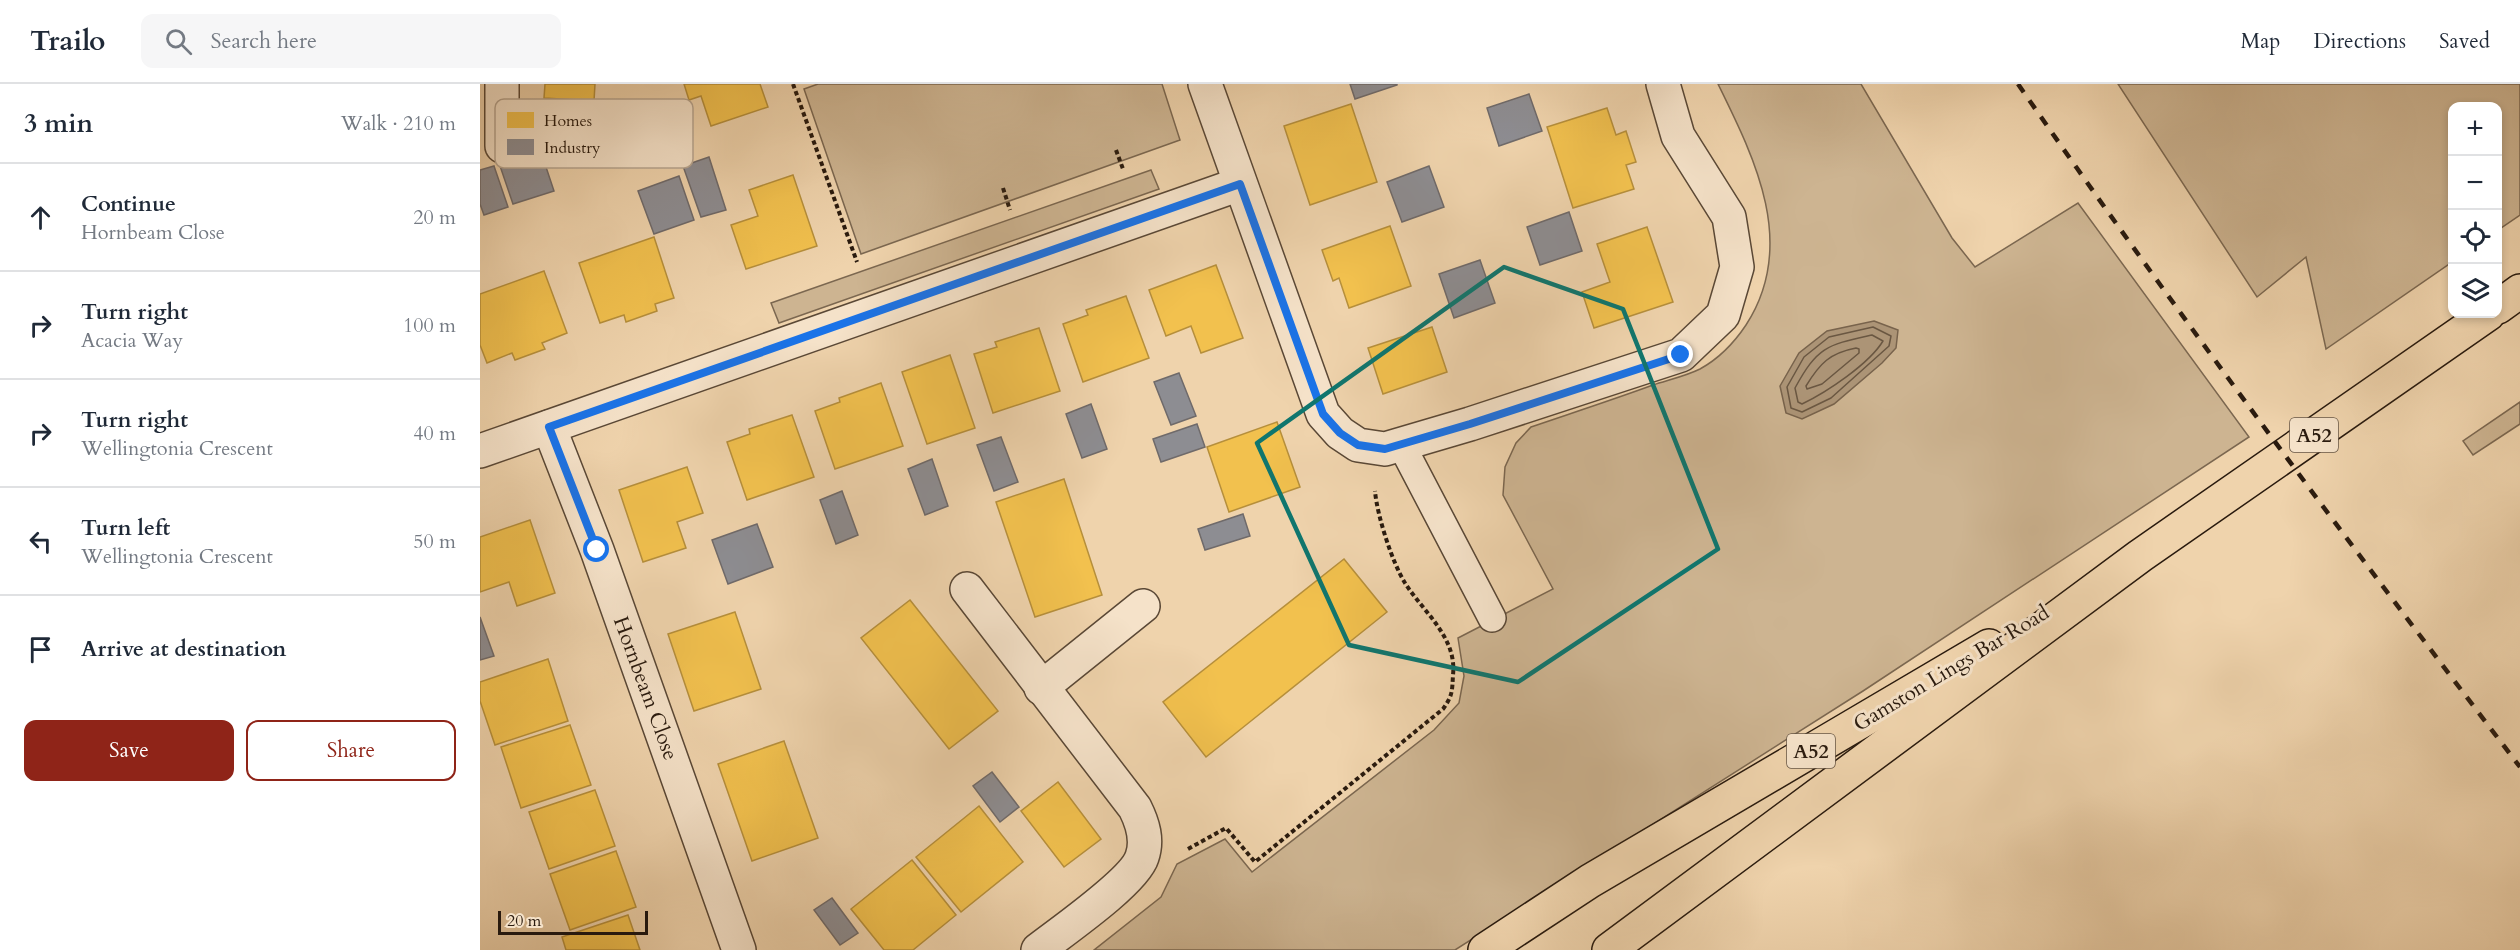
<!DOCTYPE html>
<meta charset="utf-8">
<style>
body{margin:0;font-family:Cardo,serif;background:#f6f6f7;color:#1f2937}
.controls{position:absolute;right:18px;top:18px;display:grid;overflow:hidden;border-radius:12px;box-shadow:0 3px 9px #0003}
.controls button{width:54px;height:54px;display:grid;place-items:center;padding:0;border:0;border-bottom:2px solid #e0e1e3;background:#fff;color:#1f2937;font:30px sans-serif}
.scale{position:absolute;left:18px;bottom:15px;width:150px;box-sizing:border-box;padding-left:6px;border:3px solid #291a0e;border-top:0;font-size:16px;line-height:21px;white-space:nowrap;color:#291a0e;-webkit-text-stroke:4px #f5e2c9;paint-order:stroke}
.stop{position:absolute;width:18px;height:18px;margin:-14px;border:4px solid #1a73e8;border-radius:50%;background:#fff}
.stop.end{background:#1a73e8;border-color:#fff;box-shadow:0 2px 6px #0008}
.list{margin:0;padding:0;list-style:none}
h2{display:flex;justify-content:space-between;align-items:center;height:78px;margin:0;padding:0 24px;font-size:26px}
h2 small{font-size:20px;font-weight:400;color:#747a83}
.list li{display:grid;grid-template-columns:39px 1fr auto;gap:18px;align-items:center;box-sizing:border-box;height:108px;padding:0 24px;border-top:2px solid #e0e1e3}
.list b{display:block;font-size:22px;white-space:nowrap}
.list p{margin:0;font-size:20px;white-space:nowrap;color:#747a83}
.list em{font-size:20px;font-style:normal;color:#747a83}
.actions{display:flex;gap:12px;padding:18px 24px}
.actions a{flex:1;padding:14px 0;border:2px solid #8f2418;border-radius:12px;text-align:center;font-size:21px;color:#8f2418}
.actions .main{background:#8f2418;color:#fff}
.icon{flex:none;width:33px;height:33px;fill:none;stroke:currentColor;stroke-width:2;stroke-linecap:round;stroke-linejoin:round}
.map{position:relative;flex:none;width:2040px;height:866px;overflow:hidden}
header{display:flex;align-items:center;gap:36px;box-sizing:border-box;height:84px;padding:0 30px;background:#fff;border-bottom:2px solid #e0e1e3}
header strong{font-size:28px}
nav{display:flex;gap:33px;margin-inline-start:auto;font-size:21px}
.search{width:420px;height:54px;background:#f6f6f7;display:flex;align-items:center;gap:15px;box-sizing:border-box;padding:0 21px;border-radius:12px;color:#747a83;font-size:22px}
main{display:flex}
aside{flex:1;background:#fff}
.map>svg:first-child{display:block}
</style>
<header>
<strong>Trailo</strong>
<div class="search"><svg class="icon" aria-label="search" viewBox="0 0 24 24"><circle cx="10" cy="10" r="6"/><path d="M15 15l6 6"/></svg>Search here</div>
<nav><a>Map</a><a>Directions</a><a>Saved</a></nav>
</header>
<main>
<aside>
<h2>3 min<small>Walk · 210 m</small></h2>
<ul class="list">
<li><svg class="icon" aria-label="ahead" viewBox="0 0 24 24"><path d="M12 20V5M6 11l6-6 6 6"/></svg><div><b>Continue</b><p>Hornbeam Close</p></div><em>20 m</em></li>
<li><svg class="icon" aria-label="right" viewBox="0 0 24 24"><path d="M7 20v-9h11M14 6l5 5-5 5"/></svg><div><b>Turn right</b><p>Acacia Way</p></div><em>100 m</em></li>
<li><svg class="icon" aria-label="right" viewBox="0 0 24 24"><path d="M7 20v-9h11M14 6l5 5-5 5"/></svg><div><b>Turn right</b><p>Wellingtonia Crescent</p></div><em>40 m</em></li>
<li><svg class="icon" aria-label="left" viewBox="0 0 24 24"><path d="M17 20v-9H6M10 6l-5 5 5 5"/></svg><div><b>Turn left</b><p>Wellingtonia Crescent</p></div><em>50 m</em></li>
<li><svg class="icon" aria-label="arrive" viewBox="0 0 24 24"><path d="M6 21V4h12l-3 4 3 4H6"/></svg><div><b>Arrive at destination</b></div></li>
</ul>
<div class="actions"><a class="main">Save</a><a>Share</a></div>
</aside>
<div class="map">
<svg width="2040" height="866" viewBox="0 0 2040 866">
<rect width="100%" height="100%" fill="#efd3ac"/>
<filter id="stains"><feTurbulence type="fractalNoise" baseFrequency=".00333" numOctaves="4"/><feColorMatrix values="0 0 0 0 .2 0 0 0 0 .09 0 0 0 0 .02 0 0 0 .5 -.17"/></filter>
<radialGradient id="worn" r=".72"><stop offset=".6" stop-color="#630" stop-opacity="0"/><stop offset="1" stop-color="#630" stop-opacity=".3"/></radialGradient>
<g fill="#cdb491" stroke="#7b6750" stroke-width="1.5">
<polygon points="338,0 682,0 700,56 381,170 324,5"/>
<path d="M1238 0H1381L1472 154 1495 183 1598 119 1769 353 1383 607 975 866H614L681 813 697 780 745 755 772 788 954 646 979 619 984 592 978 554 1073 505 1023 411 1025 383 1036 359 1051 343C1092 329 1132 316 1173 301 1188 296 1206 292 1220 285 1240 274 1254 259 1266 241 1318 161 1275 75 1238 0Z"/>
<polygon points="1638,0 2040,0 2040,131 2018,146 2018,22 1972,22 1972,178 1846,265 1826,173 1777,213"/>
<polygon points="671,86 679,105 299,239 291,219"/>
<polygon points="2040,318 2040,340 1993,371 1983,357"/>
</g>
<polygon fill="#ac9476" stroke="#78634c" stroke-width="1.5" points="1394,237 1418,246 1416,264 1402,279 1354,320 1322,335 1306,329 1300,302 1319,269 1347,247"/>
<g fill="#f2c14e" stroke="#b68f3b" stroke-width="1.5">
<polygon points="65,0 115,0 114,17 64,14"/>
<polygon points="204,0 280,0 288,23 231,42 221,12 209,16"/>
<polygon points="871,20 897,98 830,121 804,42"/>
<polygon points="1127,24 1136,51 1146,47 1156,78 1146,81 1154,105 1093,124 1067,43"/>
<polygon points="313,91 337,162 266,185 251,141 278,132 269,106"/>
<polygon points="910,142 931,202 869,224 859,194 853,197 842,166"/>
<polygon points="1167,143 1193,218 1114,244 1102,208 1130,198 1117,160"/>
<polygon points="174,153 194,214 175,220 177,227 146,238 144,231 120,239 99,179"/>
<polygon points="736,181 763,254 721,269 711,242 686,252 669,206"/>
<polygon points="64,187 87,249 62,259 65,265 35,276 32,269 7,279 0,261 0,210"/>
<polygon points="646,212 669,274 603,298 583,240 608,231 606,226"/>
<polygon points="952,243 967,288 903,310 888,264"/>
<polygon points="559,244 580,307 513,329 494,270 517,263 515,258"/>
<polygon points="470,271 495,344 447,360 422,288"/>
<polygon points="401,299 423,362 355,385 335,327 360,318 359,314"/>
<polygon points="312,331 334,393 267,416 247,358 270,350 269,345"/>
<polygon points="797,338 820,403 749,428 727,363"/>
<polygon points="207,383 223,429 197,438 206,464 163,478 139,406"/>
<polygon points="584,395 622,511 555,533 516,418"/>
<polygon points="50,436 75,509 37,522 29,498 0,508 0,453"/>
<polygon points="864,475 907,528 726,673 683,618"/>
<polygon points="430,516 518,627 469,665 381,554"/>
<polygon points="255,528 281,605 214,627 188,550"/>
<polygon points="68,575 88,637 15,661 0,617 0,598"/>
<polygon points="90,641 111,701 41,724 21,663"/>
<polygon points="304,657 338,754 272,777 238,680"/>
<polygon points="578,698 621,755 584,783 541,727"/>
<polygon points="115,706 135,762 69,785 49,728"/>
<polygon points="499,722 543,778 481,828 436,773"/>
<polygon points="136,767 156,823 90,846 70,790"/>
<polygon points="432,776 476,831 433,866 404,866 371,825"/>
<polygon points="148,831 160,866 86,866 82,853"/>
</g>
<g fill="#8d8d92" stroke="#6f6a6a" stroke-width="1.5">
<polygon points="870,0 917,0 917,1 875,15"/>
<polygon points="1049,10 1062,47 1019,62 1007,24"/>
<polygon points="60,65 74,107 33,120 19,79"/>
<polygon points="229,73 246,126 221,133 203,82"/>
<polygon points="14,82 28,123 4,131 0,120 0,86"/>
<polygon points="949,82 964,123 922,138 907,98"/>
<polygon points="199,92 214,136 174,150 158,107"/>
<polygon points="1089,128 1102,167 1060,181 1047,143"/>
<polygon points="1000,176 1015,219 974,234 959,190"/>
<polygon points="699,289 716,332 691,341 674,298"/>
<polygon points="611,320 627,365 602,374 586,330"/>
<polygon points="717,340 725,363 681,378 673,355"/>
<polygon points="521,353 538,398 514,407 497,361"/>
<polygon points="452,375 468,422 445,431 428,385"/>
<polygon points="362,407 378,451 356,460 340,416"/>
<polygon points="763,430 770,452 725,466 718,445"/>
<polygon points="277,440 293,483 248,500 232,456"/>
<polygon points="0,533 14,572 0,576"/>
<polygon points="512,688 539,723 520,738 493,702"/>
<polygon points="352,814 378,849 360,861 334,826"/>
</g>
<g fill="none" stroke-linecap="round" stroke-linejoin="round">
<g stroke="#6a5742" stroke-width="1.5">
<polygon points="1393,243 1411,252 1409,262 1351,314 1322,328 1311,324 1307,303 1324,273 1349,253"/>
<path d="M1392 251 1403 257C1389 280 1347 308 1322 320L1318 318 1315 304C1338 262 1347 261 1392 251Z"/>
<path d="M1376 264 1379 265V269L1342 300 1327 305 1326 302C1340 279 1350 269 1376 264Z"/>
</g>
<g stroke="#5a4836" stroke-width="30">
<polyline id="service" points="921,360 1012,534"/>
</g>
<g stroke="#5a4836" stroke-width="36">
<g id="minor">
<polyline points="725,0 843,330 860,349 878,361 905,365 990,340 1201,271 1243,231 1257,183 1249,133 1198,52 1183,0"/>
<polyline points="22,62 22,0"/>
<polyline points="69,343 117,466 259,866"/>
<polyline points="0,367 760,100"/>
<path d="M487 505 655 724C663 740 668 756 662 773 654 798 581 848 558 866"/>
<polyline points="561,604 663,522"/>
</g>
</g>
<g stroke="#291a0e" stroke-width="36">
<g id="trunk">
<polyline points="2018,223 2040,207"/>
<polyline points="1005,866 1110,797 1509,562"/>
<polyline points="1129,866 1660,472 2008,230"/>
</g>
</g>
<g stroke="#291a0e" stroke-width="4" stroke-dasharray="4.5 3" stroke-linecap="butt">
<polyline points="313,0 377,178"/>
<polyline points="636,66 643,85"/>
<polyline points="523,104 530,126"/>
<path d="M708 765 746 744 775 778 963 625C973 611 972 607 973 591 977 553 944 529 925 499 912 478 897 431 895 407"/>
</g>
<use href="#service" stroke="#f5e2c9" stroke-width="27"/>
<use href="#minor" stroke="#f5e2c9" stroke-width="33"/>
<use href="#trunk" stroke="#efd3ac" stroke-width="33"/>
<path stroke="#291a0e" stroke-width="4.5" stroke-dasharray="10 10" stroke-linecap="butt" d="M1538 0C1699 232 1868 458 2040 683"/>
</g>
<g fill="none" stroke-linecap="round" stroke-linejoin="round">
<polyline stroke="#1a73e8" stroke-width="8" points="117,466 69,343 760,100 843,330 860,349 878,361 905,365 990,340 1201,271"/>
</g>
<path fill="none" stroke="#0f766e" stroke-width="4.5" stroke-linejoin="round" d="M1024 183 1143 225 1238 465 1038 598 869 561 777 359Z"/>
<g text-anchor="middle" stroke-width="6" stroke-linejoin="round" paint-order="stroke">
<g fill="#f5e2c9" stroke="#665646" stroke-width="1.5">
<rect x="1810" y="334" width="48" height="34" rx="4.5"/>
<rect x="1307" y="650" width="48" height="34" rx="4.5"/>
</g>
<g font-size="20" font-weight="bold" fill="#291a0e">
<text x="1834" y="358">A52</text>
<text x="1331" y="674">A52</text>
</g>
<g font-size="21" fill="#291a0e" stroke="#f5e2c9">
<text transform="translate(1471 584) rotate(-31)" y="7">Gamston Lings Bar Road</text>
<text transform="translate(166 604) rotate(70)" y="7">Hornbeam Close</text>
</g>
</g>
<rect x="15" y="15" width="198" height="69" rx="9" fill="#f5e2c9" stroke="#b8a691" stroke-width="1.5"/>
<rect x="27" y="28" width="27" height="16" fill="#f2c14e"/>
<rect x="27" y="55" width="27" height="16" fill="#8d8d92"/>
<g font-size="16" fill="#291a0e">
<text x="64" y="42">Homes</text>
<text x="64" y="69">Industry</text>
</g>
<rect width="100%" height="100%" filter="url(#stains)"/>
<rect width="100%" height="100%" fill="url(#worn)"/>
</svg>
<div class="controls">
<button>+</button>
<button>−</button>
<button><svg class="icon" aria-label="locate" viewBox="0 0 24 24"><circle cx="12" cy="12" r="6"/><path d="M12 2v4M12 18v4M2 12h4M18 12h4"/></svg></button>
<button><svg class="icon" aria-label="layers" viewBox="0 0 24 24"><path d="M12 4l9 5-9 5-9-5zM3 14l9 5 9-5"/></svg></button>
</div>
<div class="scale">20 m</div>
<div class="stop" style="left:117px;top:466px"></div>
<div class="stop end" style="left:1201px;top:271px"></div>
</div>
</main>
